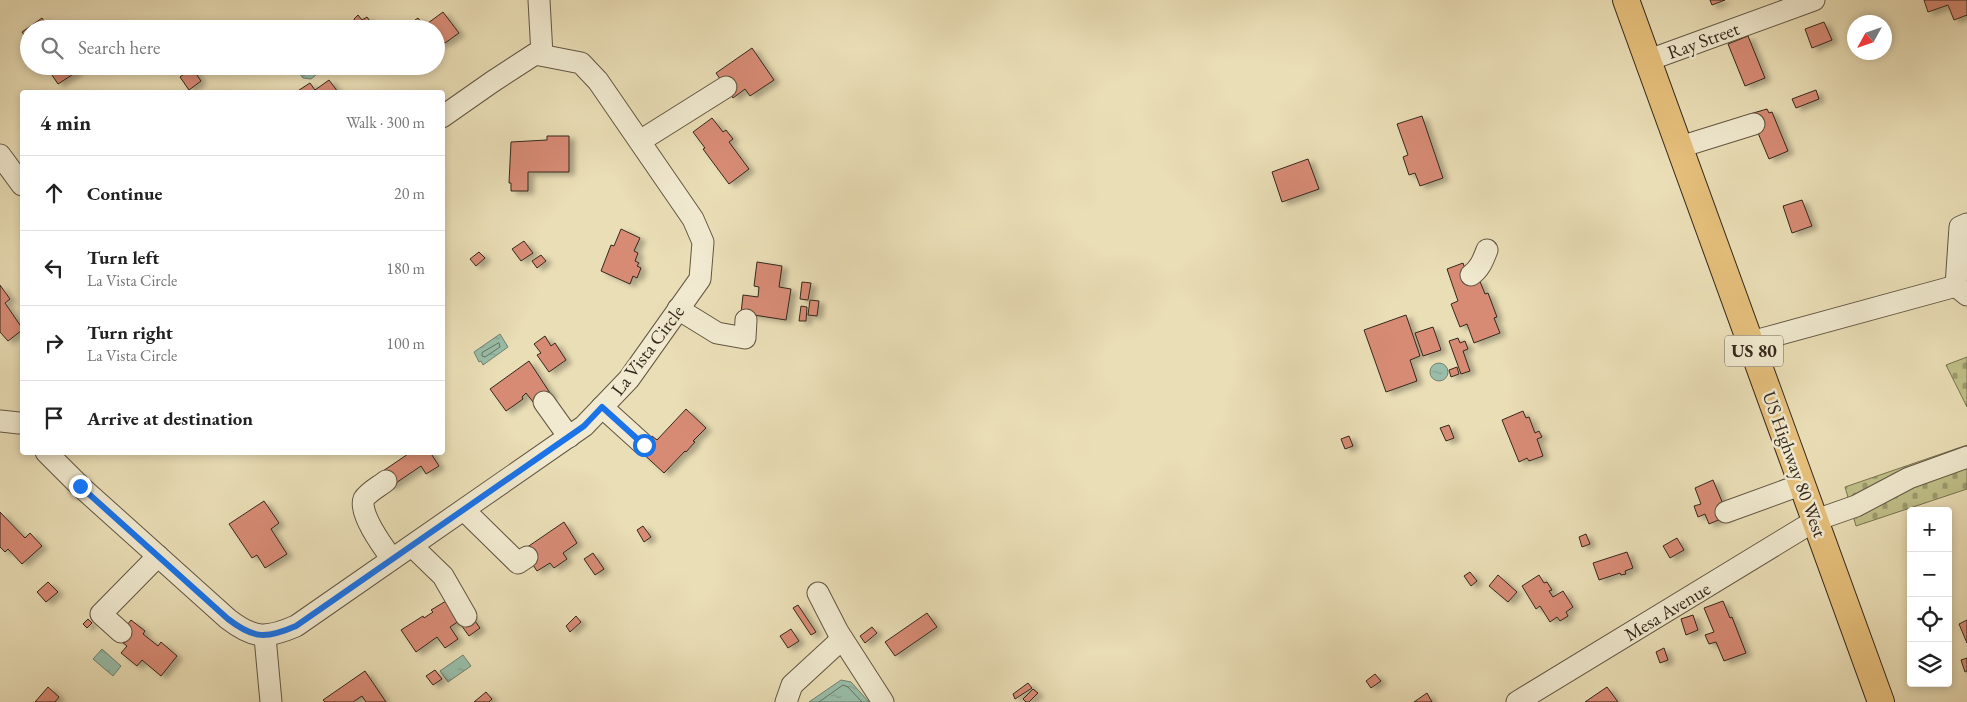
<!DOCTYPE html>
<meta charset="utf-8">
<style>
body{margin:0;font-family:"EB Garamond",serif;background:#f6f6f6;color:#222}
.controls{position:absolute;right:15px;bottom:15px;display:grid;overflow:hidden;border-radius:5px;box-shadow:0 2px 8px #0003}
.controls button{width:45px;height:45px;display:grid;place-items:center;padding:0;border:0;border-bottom:1px solid #e0e0e0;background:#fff;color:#222;font:25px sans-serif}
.compass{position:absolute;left:1847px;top:15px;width:45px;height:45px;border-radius:50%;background:#fff;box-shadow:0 2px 8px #0003;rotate:230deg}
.stop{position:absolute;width:15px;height:15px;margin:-11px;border:4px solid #1a73e8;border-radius:50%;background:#fff}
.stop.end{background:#1a73e8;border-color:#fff;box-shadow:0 1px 5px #0008}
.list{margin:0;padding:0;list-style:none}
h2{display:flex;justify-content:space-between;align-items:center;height:65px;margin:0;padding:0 20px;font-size:21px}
h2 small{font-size:16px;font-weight:400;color:#767676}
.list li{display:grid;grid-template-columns:32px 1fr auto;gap:15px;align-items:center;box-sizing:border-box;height:75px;padding:0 20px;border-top:1px solid #e0e0e0}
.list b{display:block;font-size:19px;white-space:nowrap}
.list p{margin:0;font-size:16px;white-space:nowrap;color:#767676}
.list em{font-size:16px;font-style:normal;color:#767676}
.icon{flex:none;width:28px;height:28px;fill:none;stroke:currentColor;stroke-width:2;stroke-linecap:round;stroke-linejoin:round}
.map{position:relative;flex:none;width:1967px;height:702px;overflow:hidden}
.search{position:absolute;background:#fff;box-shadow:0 2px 8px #0003;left:20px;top:20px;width:425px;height:55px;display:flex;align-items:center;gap:12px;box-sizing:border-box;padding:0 18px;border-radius:28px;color:#767676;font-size:19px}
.panel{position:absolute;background:#fff;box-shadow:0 2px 8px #0003;left:20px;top:90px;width:425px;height:365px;border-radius:5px}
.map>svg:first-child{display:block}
</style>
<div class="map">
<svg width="1967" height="702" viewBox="0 0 1967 702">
<defs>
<pattern id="cemetery-stones" width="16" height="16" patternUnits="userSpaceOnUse" patternTransform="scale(1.25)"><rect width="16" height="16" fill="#bfbf88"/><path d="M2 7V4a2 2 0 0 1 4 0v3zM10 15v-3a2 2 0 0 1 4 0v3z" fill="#9c9b6e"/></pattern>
<pattern id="water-ripples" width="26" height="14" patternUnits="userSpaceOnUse" patternTransform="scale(1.25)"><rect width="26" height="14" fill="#99bda8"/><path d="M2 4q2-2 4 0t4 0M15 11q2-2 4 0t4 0" fill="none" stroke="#84a290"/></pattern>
<filter id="shadow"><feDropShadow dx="5.5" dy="3" stdDeviation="2.5" flood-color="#0004"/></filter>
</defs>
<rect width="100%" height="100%" fill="#eadeb6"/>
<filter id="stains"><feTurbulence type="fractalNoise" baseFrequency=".004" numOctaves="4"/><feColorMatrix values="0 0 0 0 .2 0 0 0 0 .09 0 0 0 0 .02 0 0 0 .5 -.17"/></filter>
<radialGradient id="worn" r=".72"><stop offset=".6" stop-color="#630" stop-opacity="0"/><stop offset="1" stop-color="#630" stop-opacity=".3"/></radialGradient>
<g fill="url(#cemetery-stones)" stroke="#7a7452">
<polygon points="1967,357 1967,407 1946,365"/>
<polygon points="1967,445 1967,489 1856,526 1845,487"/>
</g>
<g fill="url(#water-ripples)" stroke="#718170">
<polygon points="301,66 315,66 316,75 311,79 303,78 299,73"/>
<polygon points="500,334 508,347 483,365 481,361 479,362 474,352"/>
<circle cx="1439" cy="372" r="9"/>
<polygon points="102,649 121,666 113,676 93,659"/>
<polygon points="463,655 471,666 448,682 440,671"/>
<polygon points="841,680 851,682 869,702 809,702"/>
</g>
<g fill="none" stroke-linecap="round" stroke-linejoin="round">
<g stroke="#677262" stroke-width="1">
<polygon points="499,343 500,347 485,357 482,356 482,353"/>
<polyline points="819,702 843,685 848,687 862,702"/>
</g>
</g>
<g fill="#d78b74" stroke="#35281c" filter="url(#shadow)">
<polygon points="1710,0 1725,0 1712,5"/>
<polygon points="1924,0 1967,0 1967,15 1954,20 1948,5 1928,12"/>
<polygon points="443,12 459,33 445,43 443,41 436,47 436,29 404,28 418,18 424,26"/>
<polygon points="358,15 362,20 367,17 376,29 359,29 354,19"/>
<polygon points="42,18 49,29 29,29 29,42 22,32"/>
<polygon points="1824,22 1832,40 1812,48 1805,29"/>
<polygon points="1748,36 1765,78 1745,86 1728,44"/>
<polygon points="752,48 774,80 750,96 745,89 733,98 716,73"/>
<polygon points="46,66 75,66 78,71 58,84"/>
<polygon points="192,68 201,81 189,90 180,77"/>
<polygon points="329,80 338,92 296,92 310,83 315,90"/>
<polygon points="1816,90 1819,99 1796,108 1792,99"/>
<polygon points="1767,109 1769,113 1772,112 1788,151 1769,159 1750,114"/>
<polygon points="1422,116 1443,178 1420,186 1415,173 1409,175 1403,157 1408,155 1397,124"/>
<polygon points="712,118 723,132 726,130 733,139 729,142 749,169 729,184 703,149 705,148 693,132"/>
<polygon points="547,136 569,136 569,172 528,172 528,191 511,191 511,183 509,183 511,142 547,140"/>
<polygon points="1308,159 1319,189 1282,202 1272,172"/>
<polygon points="1802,200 1812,226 1792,233 1783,206"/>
<polygon points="621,229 640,238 634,251 638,253 635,261 639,263 637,266 641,268 637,278 633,276 630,284 601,271 611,245 614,246"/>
<polygon points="524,241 533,253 521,261 512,249"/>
<polygon points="479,252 485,258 476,266 470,259"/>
<polygon points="541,255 546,261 537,268 532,261"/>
<polygon points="757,262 782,266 779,287 791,289 786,320 741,313 743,295 758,297 759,287 754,286"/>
<polygon points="1463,263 1470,282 1479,279 1485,294 1488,293 1497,317 1494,318 1500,333 1474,343 1467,324 1460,327 1451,304 1458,301 1447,269"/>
<polygon points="802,282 811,283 808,300 800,299"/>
<polygon points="0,285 10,299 5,303 22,328 22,330 8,341 0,332"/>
<polygon points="810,300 819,301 817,316 808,315"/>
<polygon points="801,306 807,307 806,321 799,321"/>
<polygon points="1406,315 1420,356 1410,360 1417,381 1386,392 1364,330"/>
<polygon points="1433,327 1441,350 1423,356 1415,333"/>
<polygon points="545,336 551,346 555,343 566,360 549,372 537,355 541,353 534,344"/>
<polygon points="1458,338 1460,343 1465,341 1468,349 1463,351 1470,371 1461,374 1449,341"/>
<polygon points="529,361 552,396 537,407 526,393 522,397 523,399 506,411 490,389"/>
<polygon points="1457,367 1459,374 1451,377 1449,370"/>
<polygon points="686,409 706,428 693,441 695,442 686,452 685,451 664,473 639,450 652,436 657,440"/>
<polygon points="1523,411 1526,418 1529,417 1535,433 1539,431 1542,437 1537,439 1543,456 1529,461 1527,458 1519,462 1502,420"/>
<polygon points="1449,425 1454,438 1446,441 1440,428"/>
<polygon points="1349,436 1353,446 1345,449 1341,439"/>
<polygon points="411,452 430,452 439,466 426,474 421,466 390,487 380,473"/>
<polygon points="1713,480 1728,516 1709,524 1705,514 1698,517 1694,506 1701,504 1695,488"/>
<polygon points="264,501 279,523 271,529 287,554 265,568 257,555 252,558 229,524"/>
<polygon points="0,512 25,538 30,533 42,546 22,564 8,549 5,552 0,547"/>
<polygon points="564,522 577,543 563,553 567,559 554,568 550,563 537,571 523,550"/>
<polygon points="643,526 651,537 644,542 637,530"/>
<polygon points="1586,534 1590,544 1582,547 1579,537"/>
<polygon points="1677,538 1684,550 1670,558 1663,546"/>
<polygon points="1627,552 1633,568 1625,571 1626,574 1621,575 1620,573 1599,580 1593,563"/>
<polygon points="593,553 604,569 595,575 584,559"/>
<polygon points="1470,572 1477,581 1471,586 1464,576"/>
<polygon points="1498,575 1517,592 1508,602 1489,586"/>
<polygon points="1539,575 1544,583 1547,582 1552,590 1549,591 1553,597 1563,591 1573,607 1566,612 1568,616 1560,621 1557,617 1550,622 1540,606 1536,609 1522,586"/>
<polygon points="48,582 58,592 46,602 37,592"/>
<polygon points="446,601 459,621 450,627 458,639 445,648 437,637 416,652 401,630 423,616 424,618 433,612 431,610"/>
<polygon points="1723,601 1730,618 1732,617 1746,653 1724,661 1716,642 1709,644 1705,635 1714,632 1704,608"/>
<polygon points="798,605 816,632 811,635 793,608"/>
<polygon points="927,613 937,627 895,656 885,642"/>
<polygon points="470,614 480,628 469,636 459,622"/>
<polygon points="1693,615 1698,630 1686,635 1681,619"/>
<polygon points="576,616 581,622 570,632 566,626"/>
<polygon points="88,619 92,623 87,628 83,624"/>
<polygon points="131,620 145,631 143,634 158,646 161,642 177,656 161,676 142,660 137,666 121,653 127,646 117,638"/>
<polygon points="1967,620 1967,643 1959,624"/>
<polygon points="872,627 877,633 865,643 860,636"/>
<polygon points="791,629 799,641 788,648 780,636"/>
<polygon points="1664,648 1668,660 1660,663 1656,652"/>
<polygon points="1967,658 1967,671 1965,672 1961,660"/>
<polygon points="435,670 442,679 433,685 426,676"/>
<polygon points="365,671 386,702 366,702 362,696 353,702 325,702 323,700"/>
<polygon points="1375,674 1381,681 1371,688 1366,681"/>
<polygon points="1028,683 1032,688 1015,699 1013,694"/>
<polygon points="48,687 59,697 55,702 35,702"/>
<polygon points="1607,687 1618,702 1585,702"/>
<polygon points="1033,689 1038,693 1029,702 1026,702 1023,699"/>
<polygon points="486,692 492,699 489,702 474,702"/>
<polygon points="1427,693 1432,702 1414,702"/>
</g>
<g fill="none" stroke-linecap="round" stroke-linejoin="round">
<g stroke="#625642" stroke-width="23">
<g id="minor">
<polyline points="539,0 542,55"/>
<polyline points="1649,60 1814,0"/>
<polyline points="640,141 726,87"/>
<polyline points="1680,147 1754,124"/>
<polyline points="0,155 22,185"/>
<path d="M1471 275C1480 269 1483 260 1487 250"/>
<polyline points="1967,295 1956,286 1960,227 1967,224"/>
<polyline points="678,309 717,333 745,338 746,320"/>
<polyline points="1751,342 1956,286"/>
<polyline points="544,402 569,437"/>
<polyline points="602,407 644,445"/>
<polyline points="0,421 19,423"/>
<path d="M46 452 80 486 228 619C254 639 266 639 296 626L584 426 629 379 700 279 703 242 693 219 598 81 581 63 535 54 492 82 442 117"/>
<path d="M386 481C380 486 368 492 364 499 358 513 384 548 392 559"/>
<polyline points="464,510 518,563 527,557"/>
<polyline points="1726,512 1803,484"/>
<polyline points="412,546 443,576 466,616"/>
<polyline points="818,593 838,632 883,702"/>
<polyline points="121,632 101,614 158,556"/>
<polyline points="265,637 271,702"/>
<polyline points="786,702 792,685 842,639"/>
<polyline points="1517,702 1816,520 1856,506 1909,478 1967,457"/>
</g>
</g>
<g stroke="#35281c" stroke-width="28">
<polyline id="major" points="1626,0 1881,702"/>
</g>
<use href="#minor" stroke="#f1ead0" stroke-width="21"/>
<use href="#major" stroke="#e5bf7b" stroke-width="26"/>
</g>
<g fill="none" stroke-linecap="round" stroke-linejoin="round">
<path stroke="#1a73e8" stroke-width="6" d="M80 486 228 619C254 639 266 639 296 626L584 426 602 407 644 445"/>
</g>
<g text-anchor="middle" stroke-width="5" stroke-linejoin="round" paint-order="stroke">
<rect fill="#f1ead0" stroke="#6d6252" stroke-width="1" x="1725" y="335.5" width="58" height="31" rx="4"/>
<g font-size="18" font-weight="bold" fill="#35281c">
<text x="1754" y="357">US 80</text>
</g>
<g font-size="19" fill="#35281c" stroke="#f1ead0">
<text transform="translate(1703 40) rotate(-20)" y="7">Ray Street</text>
<text transform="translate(647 350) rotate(-53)" y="7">La Vista Circle</text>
<text transform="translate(1795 464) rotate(70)" y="7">US Highway 80 West</text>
<text transform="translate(1667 611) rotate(-31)" y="7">Mesa Avenue</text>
</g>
</g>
<rect width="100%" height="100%" filter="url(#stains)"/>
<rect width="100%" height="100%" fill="url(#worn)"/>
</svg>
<div class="controls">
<button>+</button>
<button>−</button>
<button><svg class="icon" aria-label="locate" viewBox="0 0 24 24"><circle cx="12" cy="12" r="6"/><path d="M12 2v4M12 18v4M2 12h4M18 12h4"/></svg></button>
<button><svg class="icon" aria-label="layers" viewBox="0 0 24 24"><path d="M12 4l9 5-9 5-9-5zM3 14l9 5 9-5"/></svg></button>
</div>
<svg class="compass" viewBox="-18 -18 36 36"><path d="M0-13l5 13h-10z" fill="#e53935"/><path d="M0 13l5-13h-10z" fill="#767676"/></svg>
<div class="stop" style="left:644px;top:445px"></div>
<div class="stop end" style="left:80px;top:486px"></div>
<div class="search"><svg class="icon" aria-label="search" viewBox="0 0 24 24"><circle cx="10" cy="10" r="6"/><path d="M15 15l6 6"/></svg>Search here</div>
<section class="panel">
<h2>4 min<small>Walk · 300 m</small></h2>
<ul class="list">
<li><svg class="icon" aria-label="ahead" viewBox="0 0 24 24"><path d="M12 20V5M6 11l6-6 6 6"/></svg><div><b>Continue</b></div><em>20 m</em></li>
<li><svg class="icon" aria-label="left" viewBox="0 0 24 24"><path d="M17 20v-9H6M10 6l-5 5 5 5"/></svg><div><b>Turn left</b><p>La Vista Circle</p></div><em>180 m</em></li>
<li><svg class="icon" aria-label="right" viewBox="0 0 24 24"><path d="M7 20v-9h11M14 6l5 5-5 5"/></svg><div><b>Turn right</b><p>La Vista Circle</p></div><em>100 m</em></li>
<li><svg class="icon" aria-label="arrive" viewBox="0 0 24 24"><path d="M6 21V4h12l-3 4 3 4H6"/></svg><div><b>Arrive at destination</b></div></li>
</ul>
</section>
</div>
